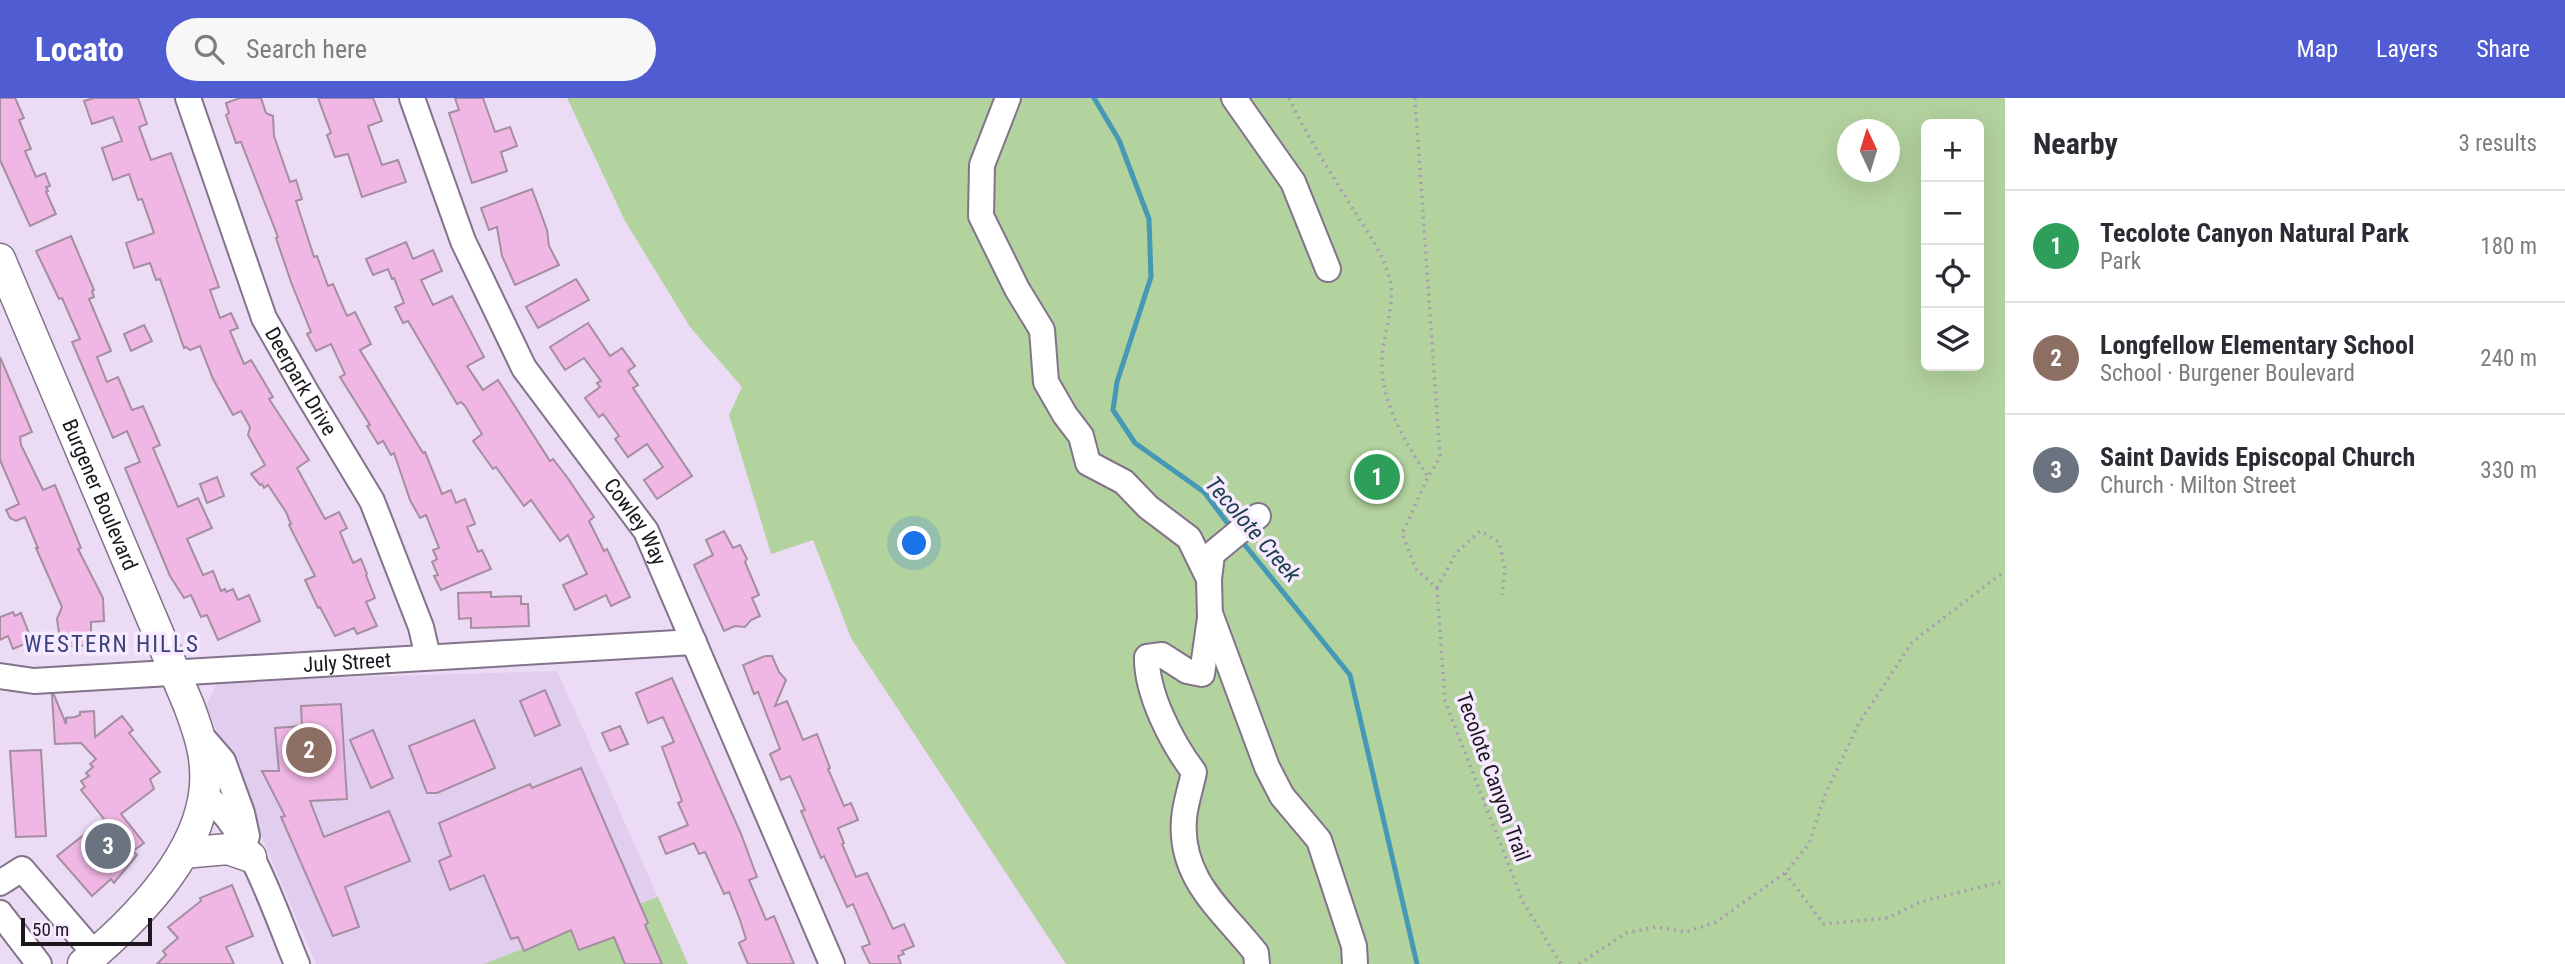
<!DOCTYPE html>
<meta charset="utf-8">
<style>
body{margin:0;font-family:"Roboto Condensed",sans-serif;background:#f7f7f7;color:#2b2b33}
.controls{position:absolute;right:21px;top:21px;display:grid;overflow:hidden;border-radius:10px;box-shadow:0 7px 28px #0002}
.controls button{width:63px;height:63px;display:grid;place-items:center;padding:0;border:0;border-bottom:2px solid #e1e1e2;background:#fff;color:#2b2b33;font:35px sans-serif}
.compass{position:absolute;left:1837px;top:21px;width:63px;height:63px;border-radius:50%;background:#fff;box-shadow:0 7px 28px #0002;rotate:356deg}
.scale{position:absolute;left:21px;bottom:18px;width:131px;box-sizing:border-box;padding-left:7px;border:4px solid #1c161f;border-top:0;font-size:19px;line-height:24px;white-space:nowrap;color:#1c161f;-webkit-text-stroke:5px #f7eafe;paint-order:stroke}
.you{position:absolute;left:915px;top:446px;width:24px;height:24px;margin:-18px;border:5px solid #fff;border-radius:50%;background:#1a73e8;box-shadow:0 0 0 10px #1a73e833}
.badge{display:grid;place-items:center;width:46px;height:46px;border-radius:50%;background:#4f5cd2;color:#fff;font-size:23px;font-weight:700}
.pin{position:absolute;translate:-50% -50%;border:4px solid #fff;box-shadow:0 2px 7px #0006}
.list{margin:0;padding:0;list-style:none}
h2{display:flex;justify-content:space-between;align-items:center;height:91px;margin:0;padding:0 28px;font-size:30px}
h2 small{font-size:23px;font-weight:400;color:#7c7c81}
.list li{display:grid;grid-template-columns:46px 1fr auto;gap:21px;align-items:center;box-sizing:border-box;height:112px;padding:0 28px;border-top:2px solid #e1e1e2}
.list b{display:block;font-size:26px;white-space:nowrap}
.list p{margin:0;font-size:23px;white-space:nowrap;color:#7c7c81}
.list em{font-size:23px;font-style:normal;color:#7c7c81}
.icon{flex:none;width:38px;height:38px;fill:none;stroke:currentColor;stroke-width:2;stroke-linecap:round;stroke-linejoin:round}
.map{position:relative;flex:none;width:2005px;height:866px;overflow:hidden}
header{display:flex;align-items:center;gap:42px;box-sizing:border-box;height:98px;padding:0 35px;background:#4f5cd2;color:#fff}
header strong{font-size:33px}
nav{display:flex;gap:38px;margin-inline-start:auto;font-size:24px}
.search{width:490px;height:63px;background:#f7f7f7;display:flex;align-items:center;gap:18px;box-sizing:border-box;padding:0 24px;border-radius:38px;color:#7c7c81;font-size:26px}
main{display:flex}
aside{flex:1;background:#fff}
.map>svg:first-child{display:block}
</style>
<header>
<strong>Locato</strong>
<div class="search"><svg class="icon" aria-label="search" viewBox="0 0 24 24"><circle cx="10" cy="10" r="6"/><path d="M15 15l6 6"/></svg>Search here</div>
<nav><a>Map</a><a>Layers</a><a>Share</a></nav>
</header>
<main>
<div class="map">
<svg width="2005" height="866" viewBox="0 0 2005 866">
<rect width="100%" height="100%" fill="#ecdbf5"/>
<polygon fill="#e1cded" points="557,573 688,866 316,866 206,608 218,583"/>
<g fill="#b2d29e" fill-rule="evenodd">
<path d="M567 0H2005V866H1066L851 540 813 442 771 456 729 317 742 289 690 229 625 123ZM1926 26H1979V268H1926ZM1848 32H1890V74H1848Z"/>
<polygon points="658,799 688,866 484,866"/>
</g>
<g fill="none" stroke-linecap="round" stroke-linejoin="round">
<g stroke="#4599b4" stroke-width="5">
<polyline points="1094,0 1119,42 1149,121 1151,179 1117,284 1113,312 1135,345 1204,394 1232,431"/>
<polyline points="1240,441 1350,577 1417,866"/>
</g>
</g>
<g fill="#f0b6e4" stroke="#a58ea0" stroke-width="2">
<polygon points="0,0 15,0 24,20 19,22 31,51 25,53 36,79 45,75 50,88 46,89 48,93 46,94 56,116 30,128 0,62"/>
<polygon points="94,0 138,0 147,26 139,29 151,62 171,55 219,189 210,192 220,220 231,215 238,230 230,233 244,266 251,262 273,299 269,301 309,362 297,370 325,421 339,414 347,430 340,434 353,465 361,461 367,476 366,477 375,500 366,504 377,528 357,536 354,530 335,538 320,509 318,510 305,482 315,478 289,427 291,426 286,414 268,387 264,390 262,386 260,387 251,376 265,367 248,337 250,329 241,313 233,317 213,281 200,248 190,252 186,249 184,250 160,181 156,182 150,165 134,170 126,145 154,135 142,101 138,102 129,76 113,82 102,50 122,43 113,19 92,26 84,3"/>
<polygon points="240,0 261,0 266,15 273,18 274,38 290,84 296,82 302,101 296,103 314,159 317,158 328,188 333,186 347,218 355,214 371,246 360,252 423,355 425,354 442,396 451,392 456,405 465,401 475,426 467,429 478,454 482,452 491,471 441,492 434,478 438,477 432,464 437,461 433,452 439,450 426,417 420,420 410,402 394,355 391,357 383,343 378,346 367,328 370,327 340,279 345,276 331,246 316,253 307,236 311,234 291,184 276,140 278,139 241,44 236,45 226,17 229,15 226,5"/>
<polygon points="318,0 373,0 382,23 368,28 382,67 398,62 406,84 362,99 348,56 335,59 327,37 331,35"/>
<polygon points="455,0 483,0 495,34 510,29 517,48 501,54 507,73 472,85 449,15 459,12"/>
<polygon points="532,91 547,132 549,148 559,167 515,187 502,158 497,129 489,132 481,110"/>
<polygon points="71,138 94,192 92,193 94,199 89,201 111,253 97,259 107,284 118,279 132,312 143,308 160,347 153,350 178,409 198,400 212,430 187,441 203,477 213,473 221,493 225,491 226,494 233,491 238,502 249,497 260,523 218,542 207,517 201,519 191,497 184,500 170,478 125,370 140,364 127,333 113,340 72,244 80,241 62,200 59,201 36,153"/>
<polygon points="406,144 413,161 433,152 442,173 421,182 433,207 452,198 484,259 467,268 483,292 498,282 550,363 553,361 567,379 594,419 589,423 604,453 607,451 630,499 611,508 606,497 575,512 563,487 587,476 568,437 560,443 531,402 524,408 496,369 493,371 473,343 482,336 465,308 461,304 457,306 408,223 403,225 395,209 404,205 394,180 392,181 388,171 373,177 366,161"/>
<polygon points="576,181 589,202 538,230 526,209"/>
<polygon points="588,225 610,258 622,250 635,268 628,273 638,287 633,290 692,378 657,401 644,382 663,369 647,346 628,359 615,341 619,338 603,316 599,319 585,300 600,289 597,285 601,283 584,260 565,272 550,249"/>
<polygon points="144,227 152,243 131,253 124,236"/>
<polygon points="0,259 32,334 20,339 21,347 43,392 55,387 81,450 78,451 103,500 104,523 91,524 91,547 61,549 57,521 62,509 36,450 38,450 25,419 16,423 10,420 6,412 19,406 0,362"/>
<polygon points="217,379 224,398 207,405 200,386"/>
<polygon points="724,433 733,450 740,447 747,461 745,464 759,497 752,500 760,518 751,522 745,529 735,528 724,533 694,467 713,457 706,442"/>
<polygon points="491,494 491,499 521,498 521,506 528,506 529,528 471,530 471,520 459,521 458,495"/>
<polygon points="13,514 15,518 21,515 32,543 13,551 8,538 0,542 0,519"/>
<polygon points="765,558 772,558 779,574 786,582 775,608 787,603 803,642 817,636 830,670 828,671 844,708 851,705 858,722 838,730 844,745 842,746 856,779 867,775 893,831 904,826 914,848 902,853 904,856 898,858 901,866 870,866 862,849 870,846 853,806 847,809 824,758 821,760 801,713 805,712 790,678 781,682 770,656 780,651 758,594 754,596 743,567"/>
<polygon points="672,580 741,736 757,779 749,782 761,810 766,822 774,818 794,866 748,866 739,845 746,841 740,822 729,794 724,796 705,754 699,756 694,745 666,756 659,739 688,727 678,705 682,703 662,649 674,644 663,619 648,625 636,595"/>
<polygon points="545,592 560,627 535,638 520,603"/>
<polygon points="52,597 54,597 66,626 66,620 75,619 80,617 80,614 94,613 95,639 122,618 133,632 129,635 160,674 150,681 154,691 121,716 144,745 133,753 137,757 114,785 111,781 92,798 57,758 104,721 81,692 85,689 81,683 89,678 86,675 93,669 90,666 96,661 81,645 55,646"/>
<polygon points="341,606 347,701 310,703 324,739 389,713 410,763 345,789 359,829 333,838 281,719 285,718 262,673 279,673 275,630 302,628 301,608"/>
<polygon points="474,622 495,670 437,695 427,695 409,648"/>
<polygon points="620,628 628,646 610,653 602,635"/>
<polygon points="373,632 393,680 371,690 350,642"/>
<polygon points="41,652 46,738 16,739 10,653"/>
<polygon points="581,670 648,825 645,827 662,866 625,866 614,839 579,852 571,832 524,853 518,839 511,841 484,777 450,792 439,763 451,758 439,725 530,686 532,690"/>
<polygon points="232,787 253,838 226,849 234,866 157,866 166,857 163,853 178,840 168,829 201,803 200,800"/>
</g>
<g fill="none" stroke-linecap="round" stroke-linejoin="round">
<g stroke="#82738a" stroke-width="28">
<g id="minor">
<path id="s1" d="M188 0 264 220 305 292 372 403 421 529 428 559"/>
<path id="s2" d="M412 0 463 143 524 270 646 433 832 866"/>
<path d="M1008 0 982 67 981 118 1017 191 1042 232 1046 284 1065 317 1081 338 1088 365 1124 384 1148 409 1189 440 1209 481 1210 520 1202 576 1187 573 1162 557 1147 559C1146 595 1172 645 1194 674 1191 689 1185 706 1184 721 1179 781 1223 813 1256 855L1257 866"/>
<polyline points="1234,0 1293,84 1328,171"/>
<polyline points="1209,481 1212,456 1258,418"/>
<polyline points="1211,518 1267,669 1282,698 1319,742 1354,848 1355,866"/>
<path id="s3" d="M0 578 34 583 694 544"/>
<polyline points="198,634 223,663 242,715 247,738"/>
<path d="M204 697C249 728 276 817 297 866"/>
<polyline points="0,785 22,771 95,856"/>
<polyline points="0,815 39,866"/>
</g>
</g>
<g stroke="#82738a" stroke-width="33">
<g id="major">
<path id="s4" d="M0 161 189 608C196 627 204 649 205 670 211 748 138 820 83 866"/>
<polyline points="183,755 228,751 251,759"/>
</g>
</g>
<g stroke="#a99cb0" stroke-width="3.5" stroke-dasharray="2 5" stroke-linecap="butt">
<path d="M1289 0C1307 39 1331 75 1353 111 1367 133 1384 157 1390 182 1396 208 1381 241 1382 267 1382 308 1407 346 1428 379"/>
<polyline points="1415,0 1440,359 1428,379 1402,436 1416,471 1437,490"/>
<polyline points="1437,490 1445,603 1523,804 1561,866"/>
<polyline points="1437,490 1456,455 1480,433 1499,444 1505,471 1502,497"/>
<polyline points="1785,775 1824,826 1888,820 1920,804 2005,783"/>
<polyline points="1579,866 1626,835 1656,829 1686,834 1716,824 1785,775 1809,746 1825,697 1858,627 1912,544 2005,473"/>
</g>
<use href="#minor" stroke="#fff" stroke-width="24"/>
<use href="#major" stroke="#fff" stroke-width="30"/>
</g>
<g text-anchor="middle" stroke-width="7" stroke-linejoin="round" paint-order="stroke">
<g font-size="21" fill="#1c161f" stroke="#f7eafe">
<text dy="7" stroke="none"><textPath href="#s1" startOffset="306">Deerpark Drive</textPath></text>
<text dy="7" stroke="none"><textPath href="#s4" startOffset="256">Burgener Boulevard</textPath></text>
<text dy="7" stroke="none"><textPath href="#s2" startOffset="483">Cowley Way</textPath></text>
<text dy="7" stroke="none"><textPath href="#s3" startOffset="348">July Street</textPath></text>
<text transform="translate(1493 679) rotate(70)" y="7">Tecolote Canyon Trail</text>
</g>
<g font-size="23" font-style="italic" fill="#1a404d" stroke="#f7eafe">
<text transform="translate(1253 431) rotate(49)" y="8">Tecolote Creek</text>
</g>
<g font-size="23" letter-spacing="2" fill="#38427d" stroke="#f7eafe">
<text x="112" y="554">WESTERN HILLS</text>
</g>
</g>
</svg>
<div class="controls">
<button>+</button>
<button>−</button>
<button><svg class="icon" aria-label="locate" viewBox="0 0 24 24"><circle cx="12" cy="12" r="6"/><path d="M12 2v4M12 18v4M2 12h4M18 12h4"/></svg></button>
<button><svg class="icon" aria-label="layers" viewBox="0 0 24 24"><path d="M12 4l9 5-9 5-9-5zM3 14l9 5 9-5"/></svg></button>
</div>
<svg class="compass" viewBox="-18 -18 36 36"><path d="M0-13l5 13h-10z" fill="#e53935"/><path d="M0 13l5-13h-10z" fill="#7c7c81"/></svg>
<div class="scale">50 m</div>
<div class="you"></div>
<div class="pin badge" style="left:1377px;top:379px;background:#2e9e5b">1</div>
<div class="pin badge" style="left:309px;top:652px;background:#8d6e63">2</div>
<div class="pin badge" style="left:108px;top:748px;background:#6b7280">3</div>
</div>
<aside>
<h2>Nearby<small>3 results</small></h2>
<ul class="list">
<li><span class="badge" style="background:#2e9e5b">1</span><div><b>Tecolote Canyon Natural Park</b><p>Park</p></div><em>180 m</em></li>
<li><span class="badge" style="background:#8d6e63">2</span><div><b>Longfellow Elementary School</b><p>School · Burgener Boulevard</p></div><em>240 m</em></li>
<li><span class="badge" style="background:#6b7280">3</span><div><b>Saint Davids Episcopal Church</b><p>Church · Milton Street</p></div><em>330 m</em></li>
</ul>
</aside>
</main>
